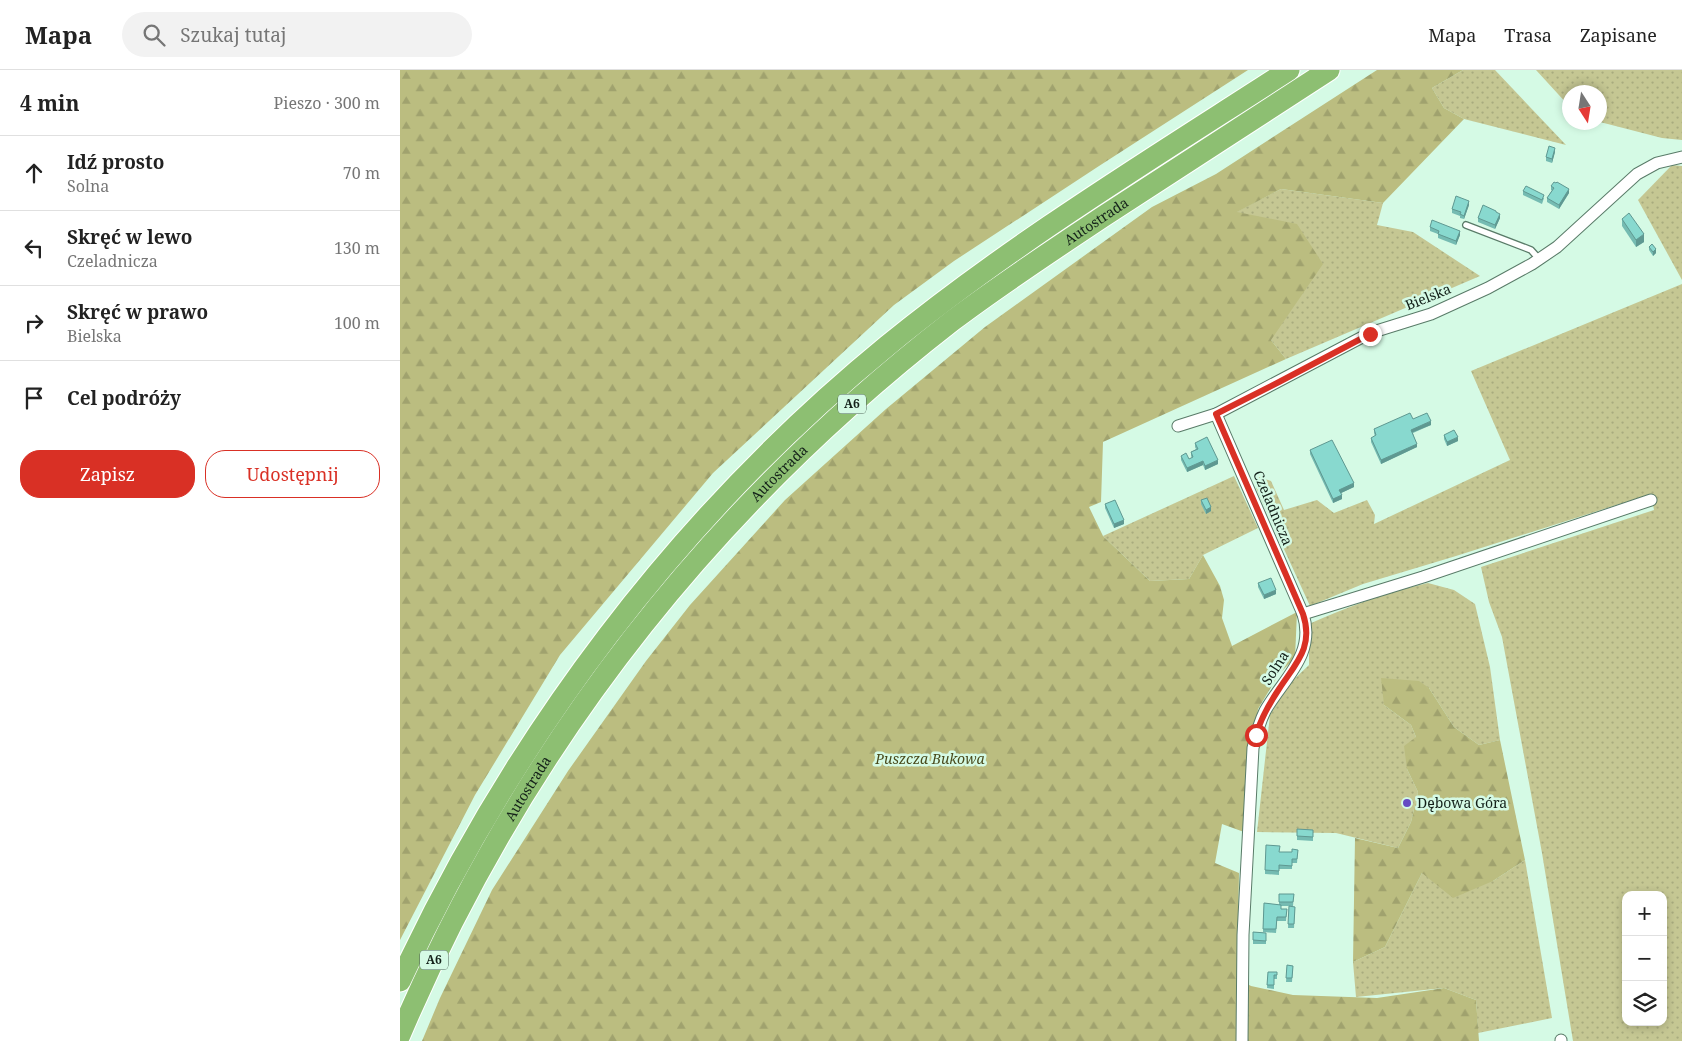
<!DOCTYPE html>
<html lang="pl">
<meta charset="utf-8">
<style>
body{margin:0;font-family:"Noto Serif",serif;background:#f2f2f2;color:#222}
.controls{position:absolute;right:15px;bottom:15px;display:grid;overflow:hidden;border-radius:10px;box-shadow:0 2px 8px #0003}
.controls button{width:45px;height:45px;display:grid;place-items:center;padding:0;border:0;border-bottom:1px solid #e0e0e0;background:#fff;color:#222;font:25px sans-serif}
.compass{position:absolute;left:1162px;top:15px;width:45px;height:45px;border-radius:50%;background:#fff;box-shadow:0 2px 8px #0003;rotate:168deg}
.stop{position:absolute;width:15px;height:15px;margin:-11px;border:4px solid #d93025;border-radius:50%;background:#fff}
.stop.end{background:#d93025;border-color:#fff;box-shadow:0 1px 5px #0008}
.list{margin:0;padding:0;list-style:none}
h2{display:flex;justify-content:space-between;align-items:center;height:65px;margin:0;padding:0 20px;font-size:21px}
h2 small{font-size:16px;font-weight:400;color:#767676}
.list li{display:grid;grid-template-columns:32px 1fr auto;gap:15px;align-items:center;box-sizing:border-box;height:75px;padding:0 20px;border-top:1px solid #e0e0e0}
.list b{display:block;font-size:19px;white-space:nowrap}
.list p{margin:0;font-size:16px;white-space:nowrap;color:#767676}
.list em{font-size:16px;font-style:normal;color:#767676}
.actions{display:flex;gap:10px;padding:15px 20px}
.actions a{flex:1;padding:11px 0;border:1px solid #d93025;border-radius:20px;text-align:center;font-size:18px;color:#d93025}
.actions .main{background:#d93025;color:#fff}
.icon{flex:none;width:28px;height:28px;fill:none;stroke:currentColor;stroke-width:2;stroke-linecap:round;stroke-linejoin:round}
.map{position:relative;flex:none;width:1282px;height:971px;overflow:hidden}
header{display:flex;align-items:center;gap:30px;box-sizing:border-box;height:70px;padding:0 25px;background:#fff;border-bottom:1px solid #e0e0e0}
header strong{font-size:24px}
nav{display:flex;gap:28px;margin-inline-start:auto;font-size:18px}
.search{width:350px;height:45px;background:#f2f2f2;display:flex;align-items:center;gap:12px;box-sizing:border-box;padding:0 18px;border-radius:28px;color:#767676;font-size:19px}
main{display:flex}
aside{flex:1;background:#fff}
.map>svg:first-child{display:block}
</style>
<header>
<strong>Mapa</strong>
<div class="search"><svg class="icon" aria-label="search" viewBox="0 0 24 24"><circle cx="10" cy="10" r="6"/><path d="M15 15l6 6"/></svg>Szukaj tutaj</div>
<nav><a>Mapa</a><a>Trasa</a><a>Zapisane</a></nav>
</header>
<main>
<aside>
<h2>4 min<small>Pieszo · 300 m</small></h2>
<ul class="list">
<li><svg class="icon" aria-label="ahead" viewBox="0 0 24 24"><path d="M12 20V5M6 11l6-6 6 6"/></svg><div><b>Idź prosto</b><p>Solna</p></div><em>70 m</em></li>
<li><svg class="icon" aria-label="left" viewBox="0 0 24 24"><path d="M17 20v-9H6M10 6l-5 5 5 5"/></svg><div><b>Skręć w lewo</b><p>Czeladnicza</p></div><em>130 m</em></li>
<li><svg class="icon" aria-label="right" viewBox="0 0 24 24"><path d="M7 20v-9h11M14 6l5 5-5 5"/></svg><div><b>Skręć w prawo</b><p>Bielska</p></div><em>100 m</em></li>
<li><svg class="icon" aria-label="arrive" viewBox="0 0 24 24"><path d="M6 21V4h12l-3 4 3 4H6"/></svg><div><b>Cel podróży</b></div></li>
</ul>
<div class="actions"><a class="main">Zapisz</a><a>Udostępnij</a></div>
</aside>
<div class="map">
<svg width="1282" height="971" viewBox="0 0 1282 971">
<defs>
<pattern id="grass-dots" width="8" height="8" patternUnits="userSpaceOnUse" patternTransform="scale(1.25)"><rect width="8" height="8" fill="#c5c793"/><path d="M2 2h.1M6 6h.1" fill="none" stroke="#a8ab7e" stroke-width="1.8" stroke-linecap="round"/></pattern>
<pattern id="forest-firs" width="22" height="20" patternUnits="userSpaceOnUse" patternTransform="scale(1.25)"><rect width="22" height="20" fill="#bbbd80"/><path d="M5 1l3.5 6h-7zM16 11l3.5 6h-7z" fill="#a0a26e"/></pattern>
</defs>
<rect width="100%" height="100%" fill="#d5fae5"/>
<g fill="url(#grass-dots)" fill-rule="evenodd">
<polygon points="1063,0 1095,0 1166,75 1064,49 1044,38 1032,18"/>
<polygon points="1136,0 1282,0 1282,70 1262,68 1200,52 1200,22 1170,22 1169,36"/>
<polygon points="1272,95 1282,96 1282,210 1238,130"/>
<polygon points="881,119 983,133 977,155 1013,162 1080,206 886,289 871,270 836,142"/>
<path d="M1282 214V971H1173L1142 783 1102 567 1089 532 1081 497 1254 440 1251 424 1056 486 963 514 910 536 856 418 859 407 871 411 884 440 917 430 934 443 967 430 975 445 974 454 1110 390 1071 301ZM1226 825H1263V952H1226Z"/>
<polygon points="834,406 858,458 803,485 789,509 750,511 703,466"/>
<path d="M1028 513 1054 520 1075 534 1090 597 1100 670 1079 675 1054 657 1029 618 984 635 1011 655 1016 667 1007 699 1018 722 1011 752 998 778 936 763 857 762 870 645 888 615 909 595V554C947 537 987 522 1028 513Z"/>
<polygon points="1125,790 1152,948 1078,963 1076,930 1044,918 956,927 953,892 985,877 1022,803 1093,811"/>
</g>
<g fill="url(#forest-firs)">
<polygon points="0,0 848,0 699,96 554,191 494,235 313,403 160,585 75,725 0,870"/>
<polygon points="977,0 1063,0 1032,18 1044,38 1064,49 983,133 881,119 837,142 897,154 923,194 871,270 886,289 703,372 701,432 689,437 703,466 750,511 789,509 803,485 820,516 824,530 822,548 832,576 897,542 895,588 879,604 858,639 844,762 822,754 815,793 839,803 837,908 851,916 893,925 977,928 1044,918 1076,930 1079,971 22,971 40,928 92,820 168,701 246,591 290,535 385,430 486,339 585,257 752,137 816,104"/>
<polygon points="981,608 1019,611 1029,618 1054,657 1079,675 1100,670 1125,790 1093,811 1053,828 1022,803 985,877 953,892 955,768 998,778 1011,752 1018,722 1007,699 1004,676 1016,667 1011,655 984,635"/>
</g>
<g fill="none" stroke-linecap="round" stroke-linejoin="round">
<g stroke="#597b68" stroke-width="8">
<polyline id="service" points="1066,155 1131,180 1140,190"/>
</g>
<g stroke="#597b68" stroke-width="13">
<g id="minor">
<path d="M816 344 903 544C916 585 883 609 865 641 859 653 856 665 853 678L843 865 842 971"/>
<polyline points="778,356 816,344 970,263 1031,244 1088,218 1132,194 1157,177 1237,104 1257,93 1282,87"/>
<polyline points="903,544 1023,507 1251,430"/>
<polyline points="1161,970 1161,971"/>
</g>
</g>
<g stroke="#fff" stroke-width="23">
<g id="motorway">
<path d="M0 911C114 666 278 447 487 276 613 173 753 88 889 0"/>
<path id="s1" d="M0 965C122 678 306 442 552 251 601 214 653 180 704 146 779 97 854 49 929 0"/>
</g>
</g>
<use href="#service" stroke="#fff" stroke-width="5.5"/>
<use href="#minor" stroke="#fff" stroke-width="11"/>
<use href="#motorway" stroke="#8dbf72" stroke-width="21"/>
</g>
<g fill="#75bbb2">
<polygon points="1155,82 1152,93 1146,91 1146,87"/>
<polygon points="1151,116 1169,123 1159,139 1147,132 1147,128 1152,120 1151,120"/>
<polygon points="1123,121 1144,128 1142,134 1123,125"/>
<polygon points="1069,135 1064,149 1060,148 1060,146 1052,143 1052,139"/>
<polygon points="1096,143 1100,148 1095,159 1078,152 1078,148"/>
<polygon points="1222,149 1244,172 1236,177 1222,156"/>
<polygon points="1030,157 1060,165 1056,175 1038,168 1038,164 1030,161"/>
<polygon points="1249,177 1256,183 1253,186 1249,180"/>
<polygon points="1013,349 1031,355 1013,363 1017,377 981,394 971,372 971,368 975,366 974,363 974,359"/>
<polygon points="1044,365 1058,371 1047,376 1044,369"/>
<polygon points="795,373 818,394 805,400 803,395 787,402 781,390 781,386 789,389 792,388 791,386 791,382 796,379 795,377"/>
<polygon points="910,380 954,417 941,423 942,429 933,433 910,384"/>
<polygon points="801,430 811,441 806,444 801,434"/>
<polygon points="705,434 724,454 714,458 705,438"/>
<polygon points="858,513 876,524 864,529 858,517"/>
<polygon points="897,759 913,760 913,771 897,770"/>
<polygon points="898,780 897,793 892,793 892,799 879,799 879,805 865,804 865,800 879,782 892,782"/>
<polygon points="879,824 894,824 893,836 881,836 881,839 887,839 886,851 877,851 876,863 863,862 864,833 879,835"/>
<polygon points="889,836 895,837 894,858 888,858"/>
<polygon points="853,862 866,863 866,874 853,874"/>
<polygon points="887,895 893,896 892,912 886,912"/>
<polygon points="868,902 877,902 877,909 874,909 874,919 867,918"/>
</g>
<g fill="#5f9891">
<polygon points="1155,78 1155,82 1152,93 1152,89"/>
<polygon points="1169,119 1169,123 1159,139 1159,135"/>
<polygon points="1069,131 1069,135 1064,149 1064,146"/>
<polygon points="1100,144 1100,148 1095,159 1095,155"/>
<polygon points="1060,161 1060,165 1056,175 1056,171"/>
<polygon points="1244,164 1244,172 1236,177 1236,170"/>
<polygon points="1256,179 1256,183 1253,186 1253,182"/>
<polygon points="1031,351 1031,355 1011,363 1011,360"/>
<polygon points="1058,367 1058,371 1047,376 1047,372"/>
<polygon points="1017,374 1017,377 981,394 981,390"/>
<polygon points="818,390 818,394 805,400 805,396"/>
<polygon points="803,391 803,395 787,402 787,398"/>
<polygon points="954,413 954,417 939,424 939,420"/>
<polygon points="942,425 942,429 933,433 933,429"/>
<polygon points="811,437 811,441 806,444 806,440"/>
<polygon points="724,450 724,454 714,458 714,454"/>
<polygon points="876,520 876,524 864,529 864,525"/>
</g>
<g fill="#88d9cf" stroke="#5f9891">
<polygon points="1149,76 1155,78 1152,89 1146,87"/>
<polygon points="1154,112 1156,113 1157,112 1169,119 1159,135 1147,128 1154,118 1151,116"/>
<polygon points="1126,116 1144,125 1142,130 1123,121"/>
<polygon points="1056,126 1069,131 1064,146 1060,144 1061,142 1052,139"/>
<polygon points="1083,135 1096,141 1096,142 1100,144 1095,155 1078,148"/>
<polygon points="1229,143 1244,164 1236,170 1222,149"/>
<polygon points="1032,150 1060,161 1056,171 1038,164 1039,161 1030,157"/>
<polygon points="1252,174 1256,179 1253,182 1249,177"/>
<polygon points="1010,343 1013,349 1027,343 1031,351 1011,360 1017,374 981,390 971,368 976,365 974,359"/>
<polygon points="1054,360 1058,367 1047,372 1044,365"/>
<polygon points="807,367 818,390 805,396 803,391 787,398 781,386 786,383 789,389 793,387 791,382 798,379 795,373"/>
<polygon points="932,370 954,413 939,420 942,425 933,429 910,380"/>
<polygon points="807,428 811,437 806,440 801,430"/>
<polygon points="715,430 724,450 714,454 705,434"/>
<polygon points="871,508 876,520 864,525 858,513"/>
<polygon points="897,759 913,760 913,767 897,766"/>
<polygon points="866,775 880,776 879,782 892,782 892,779 898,780 897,789 892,789 892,796 879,795 879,801 865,800"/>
<polygon points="879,824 894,824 893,832 879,832"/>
<polygon points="864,833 881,835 881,839 887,839 886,847 877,847 876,859 863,859"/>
<polygon points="889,836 895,837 894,854 888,854"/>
<polygon points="853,862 866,863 866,871 853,870"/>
<polygon points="887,895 893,896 892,908 886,908"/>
<polygon points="868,902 877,902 877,905 874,905 874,915 867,915"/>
</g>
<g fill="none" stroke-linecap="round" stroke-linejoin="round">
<path stroke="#d93025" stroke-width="6" d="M856 665C861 648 869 634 879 619 896 593 914 577 903 544L816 344 879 312 970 264"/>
</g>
<circle fill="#654bc3" stroke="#d5fae5" stroke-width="2" cx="1007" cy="733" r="5"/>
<g text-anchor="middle" stroke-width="5" stroke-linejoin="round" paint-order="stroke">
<g fill="#d5fae5" stroke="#4d6156" stroke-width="1">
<rect x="438" y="324.5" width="28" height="19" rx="4"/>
<rect x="20" y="880.5" width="28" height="19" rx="4"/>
</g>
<g font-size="12" font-weight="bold" fill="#132019">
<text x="452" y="338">A6</text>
<text x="34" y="894">A6</text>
</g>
<g font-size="14" fill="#132019" stroke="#d5fae5">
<text dy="5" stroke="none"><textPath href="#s1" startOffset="1088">Autostrada</textPath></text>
<text transform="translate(1028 227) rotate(-22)" y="5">Bielska</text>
<text dy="5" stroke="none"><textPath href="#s1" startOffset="682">Autostrada</textPath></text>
<text transform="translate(873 438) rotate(67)" y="5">Czeladnicza</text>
<text transform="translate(875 598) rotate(-57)" y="5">Solna</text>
<text dy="5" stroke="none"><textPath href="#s1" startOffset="278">Autostrada</textPath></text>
</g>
<g font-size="14" font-style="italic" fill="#494a1c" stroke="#d5fae5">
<text x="530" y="694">Puszcza Bukowa</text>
</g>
<g font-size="14" fill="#132019" stroke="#d5fae5" text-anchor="start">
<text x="1017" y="738">Dębowa Góra</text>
</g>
</g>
</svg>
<div class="controls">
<button>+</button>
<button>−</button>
<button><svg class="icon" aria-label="layers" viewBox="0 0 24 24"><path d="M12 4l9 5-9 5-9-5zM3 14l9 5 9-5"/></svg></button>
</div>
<svg class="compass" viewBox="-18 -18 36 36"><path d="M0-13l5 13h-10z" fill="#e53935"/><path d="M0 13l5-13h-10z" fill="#767676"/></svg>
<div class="stop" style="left:856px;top:665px"></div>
<div class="stop end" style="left:970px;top:264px"></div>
</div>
</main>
